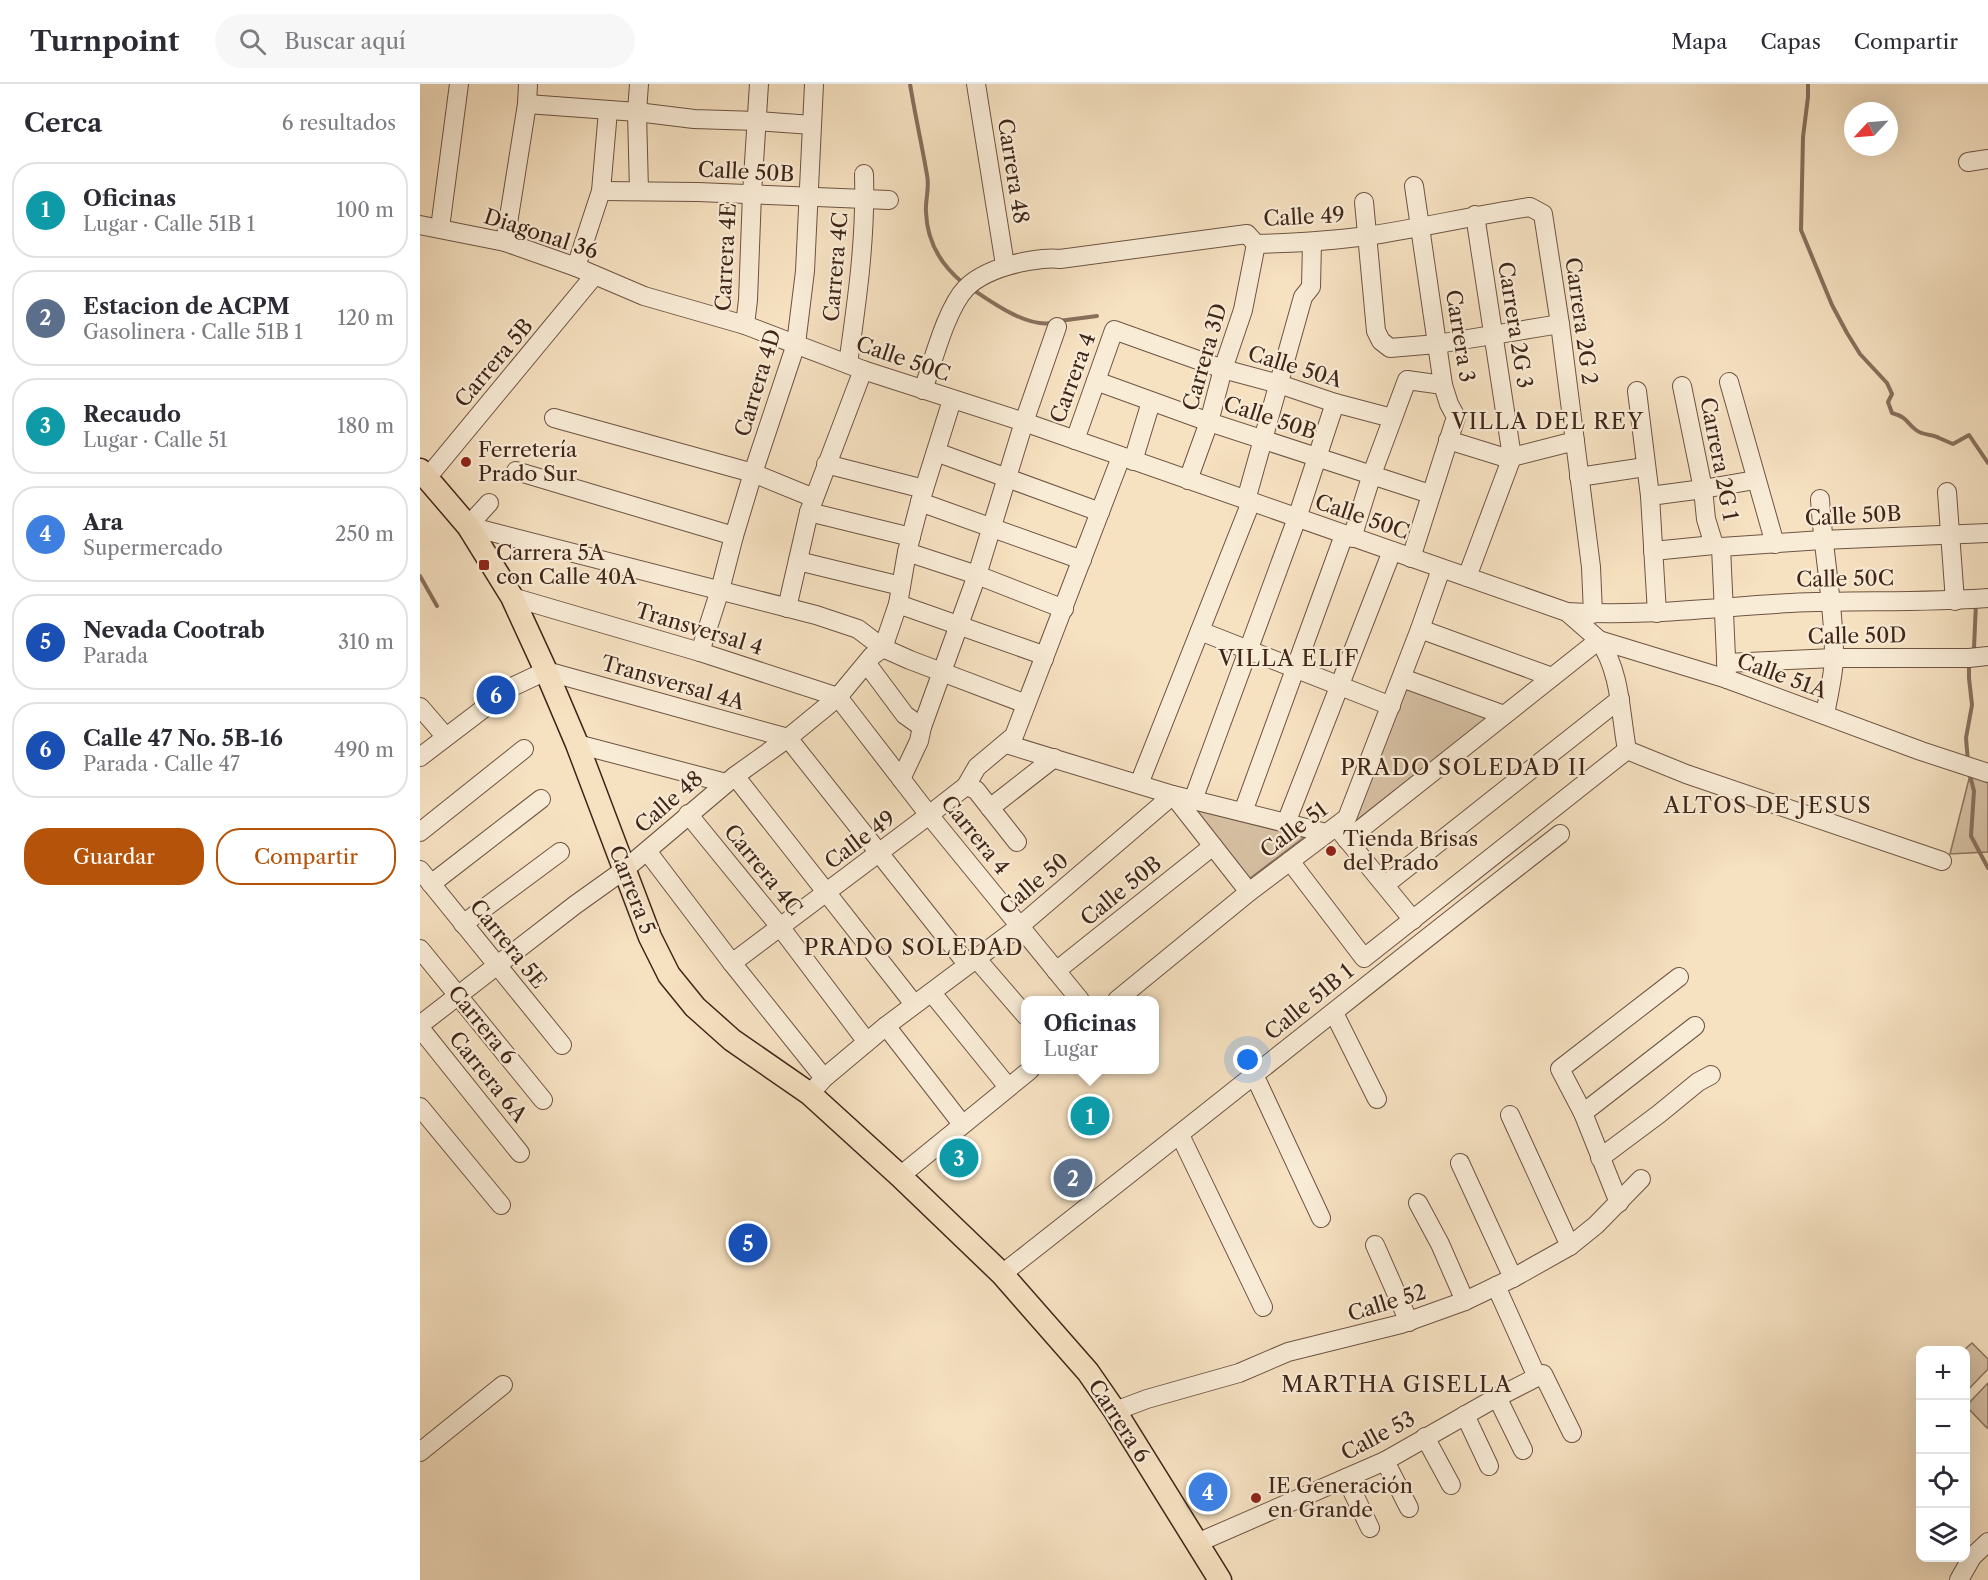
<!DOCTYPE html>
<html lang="es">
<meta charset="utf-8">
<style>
body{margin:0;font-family:"Libre Caslon Text",serif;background:#f7f7f7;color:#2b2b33}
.controls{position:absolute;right:18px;bottom:18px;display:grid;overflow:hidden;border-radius:12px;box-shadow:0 6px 24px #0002}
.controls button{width:54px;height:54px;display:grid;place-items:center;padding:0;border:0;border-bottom:2px solid #e1e1e2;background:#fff;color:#2b2b33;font:30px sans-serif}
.compass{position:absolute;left:1424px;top:18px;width:54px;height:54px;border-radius:50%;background:#fff;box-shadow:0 6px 24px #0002;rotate:244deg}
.you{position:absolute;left:828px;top:976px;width:21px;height:21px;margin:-15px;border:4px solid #fff;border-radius:50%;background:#1a73e8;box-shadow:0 0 0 9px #1a73e833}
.badge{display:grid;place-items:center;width:39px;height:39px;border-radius:50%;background:#b45309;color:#fff;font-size:20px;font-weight:700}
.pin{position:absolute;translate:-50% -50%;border:3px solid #fff;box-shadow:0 2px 6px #0006}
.popup{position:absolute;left:601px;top:912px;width:138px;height:78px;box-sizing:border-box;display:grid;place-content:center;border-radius:12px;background:#fff;filter:drop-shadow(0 2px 4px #0005);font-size:20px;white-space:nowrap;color:#7c7c81}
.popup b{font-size:22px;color:#2b2b33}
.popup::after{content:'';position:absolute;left:50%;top:100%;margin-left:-12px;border:12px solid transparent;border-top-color:#fff}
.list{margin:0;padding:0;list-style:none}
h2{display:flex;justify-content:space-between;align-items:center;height:78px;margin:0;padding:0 24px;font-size:26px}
h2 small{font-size:20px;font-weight:400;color:#7c7c81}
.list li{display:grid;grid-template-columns:39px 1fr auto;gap:18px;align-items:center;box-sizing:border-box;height:96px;margin:0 12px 12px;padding:0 12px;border:2px solid #e1e1e2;border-radius:24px}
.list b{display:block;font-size:22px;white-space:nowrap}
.list p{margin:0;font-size:20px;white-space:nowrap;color:#7c7c81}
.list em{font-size:20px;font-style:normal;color:#7c7c81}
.actions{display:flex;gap:12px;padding:18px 24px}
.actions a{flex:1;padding:14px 0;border:2px solid #b45309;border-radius:24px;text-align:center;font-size:21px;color:#b45309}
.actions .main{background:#b45309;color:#fff}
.icon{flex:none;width:33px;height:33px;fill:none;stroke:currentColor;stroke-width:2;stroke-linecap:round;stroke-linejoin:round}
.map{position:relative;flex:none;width:1568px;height:1496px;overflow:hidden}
header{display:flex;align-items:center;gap:36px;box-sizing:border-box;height:84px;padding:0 30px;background:#fff;border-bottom:2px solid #e1e1e2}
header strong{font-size:28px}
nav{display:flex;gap:33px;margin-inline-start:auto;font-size:21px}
.search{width:420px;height:54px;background:#f7f7f7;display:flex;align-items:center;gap:15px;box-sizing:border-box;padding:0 21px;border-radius:33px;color:#7c7c81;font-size:22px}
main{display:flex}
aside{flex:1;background:#fff}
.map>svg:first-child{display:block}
</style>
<header>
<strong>Turnpoint</strong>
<div class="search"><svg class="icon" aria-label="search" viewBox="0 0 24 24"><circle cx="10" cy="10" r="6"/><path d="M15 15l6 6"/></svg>Buscar aquí</div>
<nav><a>Mapa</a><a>Capas</a><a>Compartir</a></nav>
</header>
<main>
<aside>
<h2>Cerca<small>6 resultados</small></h2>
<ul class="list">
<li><span class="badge" style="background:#0f9aa8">1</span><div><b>Oficinas</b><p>Lugar · Calle 51B 1</p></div><em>100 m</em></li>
<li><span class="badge" style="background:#5c6f8a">2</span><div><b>Estacion de ACPM</b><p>Gasolinera · Calle 51B 1</p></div><em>120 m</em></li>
<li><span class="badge" style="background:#0f9aa8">3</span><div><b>Recaudo</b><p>Lugar · Calle 51</p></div><em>180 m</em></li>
<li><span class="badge" style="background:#3f7fe0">4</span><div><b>Ara</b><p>Supermercado</p></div><em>250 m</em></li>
<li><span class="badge" style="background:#1a4fb4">5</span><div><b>Nevada Cootrab</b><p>Parada</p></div><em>310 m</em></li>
<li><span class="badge" style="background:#1a4fb4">6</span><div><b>Calle 47 No. 5B-16</b><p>Parada · Calle 47</p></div><em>490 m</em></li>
</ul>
<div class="actions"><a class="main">Guardar</a><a>Compartir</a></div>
</aside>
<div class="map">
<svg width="1568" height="1496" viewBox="0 0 1568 1496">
<rect width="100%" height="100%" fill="#f6e1c1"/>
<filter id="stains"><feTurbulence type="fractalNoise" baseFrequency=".00333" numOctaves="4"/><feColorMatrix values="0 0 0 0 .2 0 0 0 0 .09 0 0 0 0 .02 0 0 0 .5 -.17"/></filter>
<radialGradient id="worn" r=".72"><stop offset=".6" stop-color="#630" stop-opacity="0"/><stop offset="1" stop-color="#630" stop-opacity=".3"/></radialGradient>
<g fill="#d7c1a4" stroke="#8c735e" stroke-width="1.5">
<polygon points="985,599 1070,632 933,739"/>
<polygon points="1550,691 1568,696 1568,768 1530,770"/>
<polygon points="767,720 887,751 829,795"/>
<polygon points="1552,1259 1568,1275 1568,1285 1546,1308 1546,1266 1544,1266"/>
<polygon points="1568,1299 1568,1344 1567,1344 1546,1322"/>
</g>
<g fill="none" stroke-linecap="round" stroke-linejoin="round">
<g stroke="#886f5c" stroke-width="4">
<path d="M490 0C495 31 502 61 507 91 510 104 505 115 506 128 507 157 521 181 543 199"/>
<path d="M1388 0V13L1383 53 1381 146 1412 221 1427 249 1440 270 1467 299 1472 310 1468 318 1472 329C1489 334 1485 338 1496 346 1504 352 1513 350 1519 354 1524 356 1528 358 1533 360L1549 351 1568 379"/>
<path d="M552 205C573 219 606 243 632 239"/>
<polyline points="639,237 677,232"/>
<polyline points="0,492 17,522"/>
<polyline points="1552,568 1554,564 1556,519"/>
<polyline points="1548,678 1546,654 1552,621 1549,594 1549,578"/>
<polyline points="1549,688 1554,707 1551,752 1568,784"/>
</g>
<g stroke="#6e5443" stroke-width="20">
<g id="minor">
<polyline points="556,0 585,181"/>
<polyline points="107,20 217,28 274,35 337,37 392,41"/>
<polyline points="1548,78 1568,75"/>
<polyline points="181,107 278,108 469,116"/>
<polyline points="219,107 217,28 219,0"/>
<polyline points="944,118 956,247 961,257 970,264 1017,260 1140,240"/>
<path d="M0 141 85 158 156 183 224 212 325 241 443 286 604 338 1147 528C1222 533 1296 523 1371 519 1437 516 1502 519 1568 514"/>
<polyline points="20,144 39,0"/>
<polyline points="85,158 107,20 108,0"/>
<polyline points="156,183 181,107 188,27"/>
<polyline points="325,241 328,216 332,110 339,0"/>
<path d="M428 280C437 217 446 154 444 90"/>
<polyline points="676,297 789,338 1010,410"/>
<polyline points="1309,298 1355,460"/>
<polyline points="1262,302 1283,405 1286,435 1294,461 1301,463 1307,595"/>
<path d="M503 306C513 278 526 225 546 204 560 190 584 182 603 178 616 176 627 173 640 175L827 150 836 160C873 159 910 157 947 152 1002 144 1056 131 1110 123L1123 130 1140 240 1171 483 1173 530"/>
<polyline points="1217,307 1230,412 1237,529"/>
<polyline points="134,334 333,389 394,414"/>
<polyline points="655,356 694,246 803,285 859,300 915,319 972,334"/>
<polyline points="1028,356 1083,373 1092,373 1155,357"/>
<polyline points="516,368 680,428"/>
<polyline points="713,377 731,318"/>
<polyline points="406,380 504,405"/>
<polyline points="96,387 314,452"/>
<polyline points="1159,393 1225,383"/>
<polyline points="7,394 174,192"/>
<polyline points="768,396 789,338 803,285 823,226 836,160"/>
<polyline points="1527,408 1535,517"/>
<polyline points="1230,412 1283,405 1335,396"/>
<path d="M1400 415C1403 468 1414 519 1414 572 1414 591 1408 612 1405 631"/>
<polyline points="826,416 883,213 891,203 892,158"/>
<polyline points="500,418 662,476"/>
<polyline points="69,419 48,442 396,531 438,545 463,564 490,576 606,620"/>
<polyline points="389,428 491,453"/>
<polyline points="932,454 952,390 987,296 1023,301"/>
<polyline points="1301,463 1402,456 1568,449"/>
<polyline points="1233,467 1294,461"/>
<polyline points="487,468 557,491 644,525"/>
<polyline points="991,474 1036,333 1029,320 1023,301 994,102"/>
<polyline points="378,477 481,502"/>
<polyline points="1047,493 1092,373 1055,131"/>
<polyline points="92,513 280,568 418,613 509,731 660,916"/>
<polyline points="478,520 620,570 624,575"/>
<polyline points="367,524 389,428 443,286"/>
<polyline points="1147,528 1179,556 1307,595 1501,667 1568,689"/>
<polyline points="1000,545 1132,593"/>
<polyline points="780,547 971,622"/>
<polyline points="280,568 300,506 314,452 333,389 376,260 385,187 394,0"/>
<polyline points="1306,579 1414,574 1549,574 1568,572"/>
<polyline points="447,580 485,631 502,643"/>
<polyline points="982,594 1084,631"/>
<polyline points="0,623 25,652"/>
<polyline points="157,660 306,699"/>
<polyline points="586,660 753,711 906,749"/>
<polyline points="1207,666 1266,690 1522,777"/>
<polyline points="0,673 92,603 126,587 368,654 547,880"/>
<polyline points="315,692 494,920"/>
<polyline points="481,695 499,657 502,643 557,491 604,338 637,243"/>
<polyline points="719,700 831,418"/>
<polyline points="546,702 556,706 597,758"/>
<polyline points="773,716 877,434 915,319"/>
<polyline points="570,724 634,674"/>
<polyline points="823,728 924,451"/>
<polyline points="268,730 361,844 447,958"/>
<polyline points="866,739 972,467"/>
<polyline points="920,747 993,836"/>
<polyline points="0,748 104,665"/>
<path d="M927 756 1179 556C1201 589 1200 628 1207 666"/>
<polyline points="227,767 312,879 404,994"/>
<polyline points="870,777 944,874 1207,666"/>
<polyline points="0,786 142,961"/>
<polyline points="11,800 121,715"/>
<polyline points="965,801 1200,615"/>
<polyline points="43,840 140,768"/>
<polyline points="0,865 123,1016"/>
<polyline points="555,873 606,932"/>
<polyline points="312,879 509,731 546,702 557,683 594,652 701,373"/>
<polyline points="636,887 793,762"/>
<polyline points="512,909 588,1003"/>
<polyline points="697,916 829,808 927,734 1000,545 1021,485"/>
<polyline points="916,933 957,1015"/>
<polyline points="0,941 155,821 204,786 315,692 368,654 418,613 452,572 463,564 478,520 487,468 500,418 532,316"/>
<polyline points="466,942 542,1040"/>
<polyline points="0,944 100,1069"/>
<polyline points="838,999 901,1134"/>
<polyline points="390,1010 404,994 466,942 600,842 753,711 829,808"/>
<polyline points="0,1023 81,1121"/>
<polyline points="1163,1029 1275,942"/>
<polyline points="1090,1031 1150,1162"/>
<polyline points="760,1051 843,1223"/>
<polyline points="1180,1074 1239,1030 1278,998 1291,991"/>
<polyline points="1040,1079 1093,1194"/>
<polyline points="480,1092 610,986"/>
<polyline points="998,1119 1020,1160 1045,1217"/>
<polyline points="1199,1119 1163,1029 1140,985 1259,893"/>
<polyline points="955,1161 989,1238"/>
<path d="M582 1190C769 1044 953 895 1140 750"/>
<polyline points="1076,1202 1117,1293"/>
<polyline points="1077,1313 1103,1366"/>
<polyline points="695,1327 727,1315 819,1289 868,1268 981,1240 1045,1217 1093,1194 1150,1162 1176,1141 1221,1095"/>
<polyline points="1045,1331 1069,1382"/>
<polyline points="1005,1353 1031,1401"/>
<polyline points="0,1368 83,1301"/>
<polyline points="965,1377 989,1424"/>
<polyline points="926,1394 950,1444"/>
<polyline points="777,1459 965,1377 1072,1316 1123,1290 1152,1349"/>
<polyline points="1539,1496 1552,1473 1568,1458"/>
</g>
</g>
<g stroke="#402519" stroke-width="25">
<polyline id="major" points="0,386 48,442 92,513 126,587 157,660 230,853 249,891 275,923 312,956 390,1010 480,1092 582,1190 668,1288 695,1327 800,1496"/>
</g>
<use href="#minor" stroke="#f9ecd7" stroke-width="18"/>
<use href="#major" stroke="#f6e1c1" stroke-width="22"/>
</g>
<g fill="#8f2418" stroke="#f9ecd7" stroke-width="2">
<circle cx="46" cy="378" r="6"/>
<rect x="58" y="475" width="12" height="12" rx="3"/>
<circle cx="911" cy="767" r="6"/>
<circle cx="836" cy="1414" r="6"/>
</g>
<g text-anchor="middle" stroke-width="4.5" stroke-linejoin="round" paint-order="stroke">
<g font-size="21" fill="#402519" stroke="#f9ecd7">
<text transform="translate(593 87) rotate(81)" y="7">Carrera 48</text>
<text transform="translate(326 88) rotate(3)" y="7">Calle 50B</text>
<text transform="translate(884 133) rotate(-3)" y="7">Calle 49</text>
<text transform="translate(121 150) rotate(18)" y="7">Diagonal 36</text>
<text transform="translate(306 173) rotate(-87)" y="7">Carrera 4E</text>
<text transform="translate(416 183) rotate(-85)" y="7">Carrera 4C</text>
<text transform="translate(1161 237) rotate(82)" y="7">Carrera 2G 2</text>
<text transform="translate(1095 241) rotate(81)" y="7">Carrera 2G 3</text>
<text transform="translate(1040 252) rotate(81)" y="7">Carrera 3</text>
<text transform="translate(785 273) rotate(-74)" y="7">Carrera 3D</text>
<text transform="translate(483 275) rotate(19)" y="7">Calle 50C</text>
<text transform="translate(74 279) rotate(-50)" y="7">Carrera 5B</text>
<text transform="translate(875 283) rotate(17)" y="7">Calle 50A</text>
<text transform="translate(653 294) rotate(-70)" y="7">Carrera 4</text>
<text transform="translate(338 299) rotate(-73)" y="7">Carrera 4D</text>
<text transform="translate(850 334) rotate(18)" y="7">Calle 50B</text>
<text transform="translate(1299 375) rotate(79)" y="7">Carrera 2G 1</text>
<text transform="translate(1433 432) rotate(-3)" y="7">Calle 50B</text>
<text transform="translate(942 433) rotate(19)" y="7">Calle 50C</text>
<text transform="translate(1425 495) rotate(-1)" y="7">Calle 50C</text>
<text transform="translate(279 545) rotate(17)" y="7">Transversal 4</text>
<text transform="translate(1437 552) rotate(-1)" y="7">Calle 50D</text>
<text transform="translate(1362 592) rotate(20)" y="7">Calle 51A</text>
<text transform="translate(253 599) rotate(16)" y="7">Transversal 4A</text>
<text transform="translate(249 718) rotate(-41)" y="7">Calle 48</text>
<text transform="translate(874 746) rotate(-37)" y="7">Calle 51</text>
<text transform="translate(555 751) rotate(51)" y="7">Carrera 4</text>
<text transform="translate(440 756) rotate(-37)" y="7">Calle 49</text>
<text transform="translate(343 786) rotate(51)" y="7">Carrera 4C</text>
<text transform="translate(614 800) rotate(-40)" y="7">Calle 50</text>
<text transform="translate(212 806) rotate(69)" y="7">Carrera 5</text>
<text transform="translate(701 807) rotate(-39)" y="7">Calle 50B</text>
<text transform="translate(88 860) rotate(51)" y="7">Carrera 5E</text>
<text transform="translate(889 918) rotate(-39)" y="7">Calle 51B 1</text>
<text transform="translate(62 941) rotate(51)" y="7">Carrera 6</text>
<text transform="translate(68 993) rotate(51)" y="7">Carrera 6A</text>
<text transform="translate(967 1219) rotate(-17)" y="7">Calle 52</text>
<text transform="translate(699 1337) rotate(57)" y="7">Carrera 6</text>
<text transform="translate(958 1352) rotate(-28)" y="7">Calle 53</text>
</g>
<g font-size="21" fill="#402519" stroke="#f9ecd7" text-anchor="start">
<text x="58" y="373">Ferretería<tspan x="58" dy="24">Prado Sur</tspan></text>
<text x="76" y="476">Carrera 5A<tspan x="76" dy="24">con Calle 40A</tspan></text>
<text x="923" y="762">Tienda Brisas<tspan x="923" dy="24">del Prado</tspan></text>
<text x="848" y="1409">IE Generación<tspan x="848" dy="24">en Grande</tspan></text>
</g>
<g font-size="22" letter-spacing="1.5" fill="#402519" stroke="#f9ecd7">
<text x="1128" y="345">VILLA DEL REY</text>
<text x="869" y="582">VILLA ELIF</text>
<text x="1044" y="691">PRADO SOLEDAD II</text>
<text x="1348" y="729">ALTOS DE JESUS</text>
<text x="494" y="871">PRADO SOLEDAD</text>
<text x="977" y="1308">MARTHA GISELLA</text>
</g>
</g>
<rect width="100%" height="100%" filter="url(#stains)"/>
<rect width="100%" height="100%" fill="url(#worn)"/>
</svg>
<div class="controls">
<button>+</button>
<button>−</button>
<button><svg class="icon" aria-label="locate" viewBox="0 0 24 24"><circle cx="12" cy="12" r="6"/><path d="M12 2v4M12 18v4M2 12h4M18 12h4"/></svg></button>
<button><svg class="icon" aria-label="layers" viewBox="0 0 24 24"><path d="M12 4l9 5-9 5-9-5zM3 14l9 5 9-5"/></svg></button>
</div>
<svg class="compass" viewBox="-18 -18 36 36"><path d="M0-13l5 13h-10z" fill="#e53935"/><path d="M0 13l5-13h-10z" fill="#7c7c81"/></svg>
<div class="you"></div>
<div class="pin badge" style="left:670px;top:1032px;background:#0f9aa8">1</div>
<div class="popup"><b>Oficinas</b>Lugar</div>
<div class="pin badge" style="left:653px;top:1094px;background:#5c6f8a">2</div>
<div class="pin badge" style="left:539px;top:1074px;background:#0f9aa8">3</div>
<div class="pin badge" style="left:788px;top:1408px;background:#3f7fe0">4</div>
<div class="pin badge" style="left:328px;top:1159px;background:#1a4fb4">5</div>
<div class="pin badge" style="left:76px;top:611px;background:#1a4fb4">6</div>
</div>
</main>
